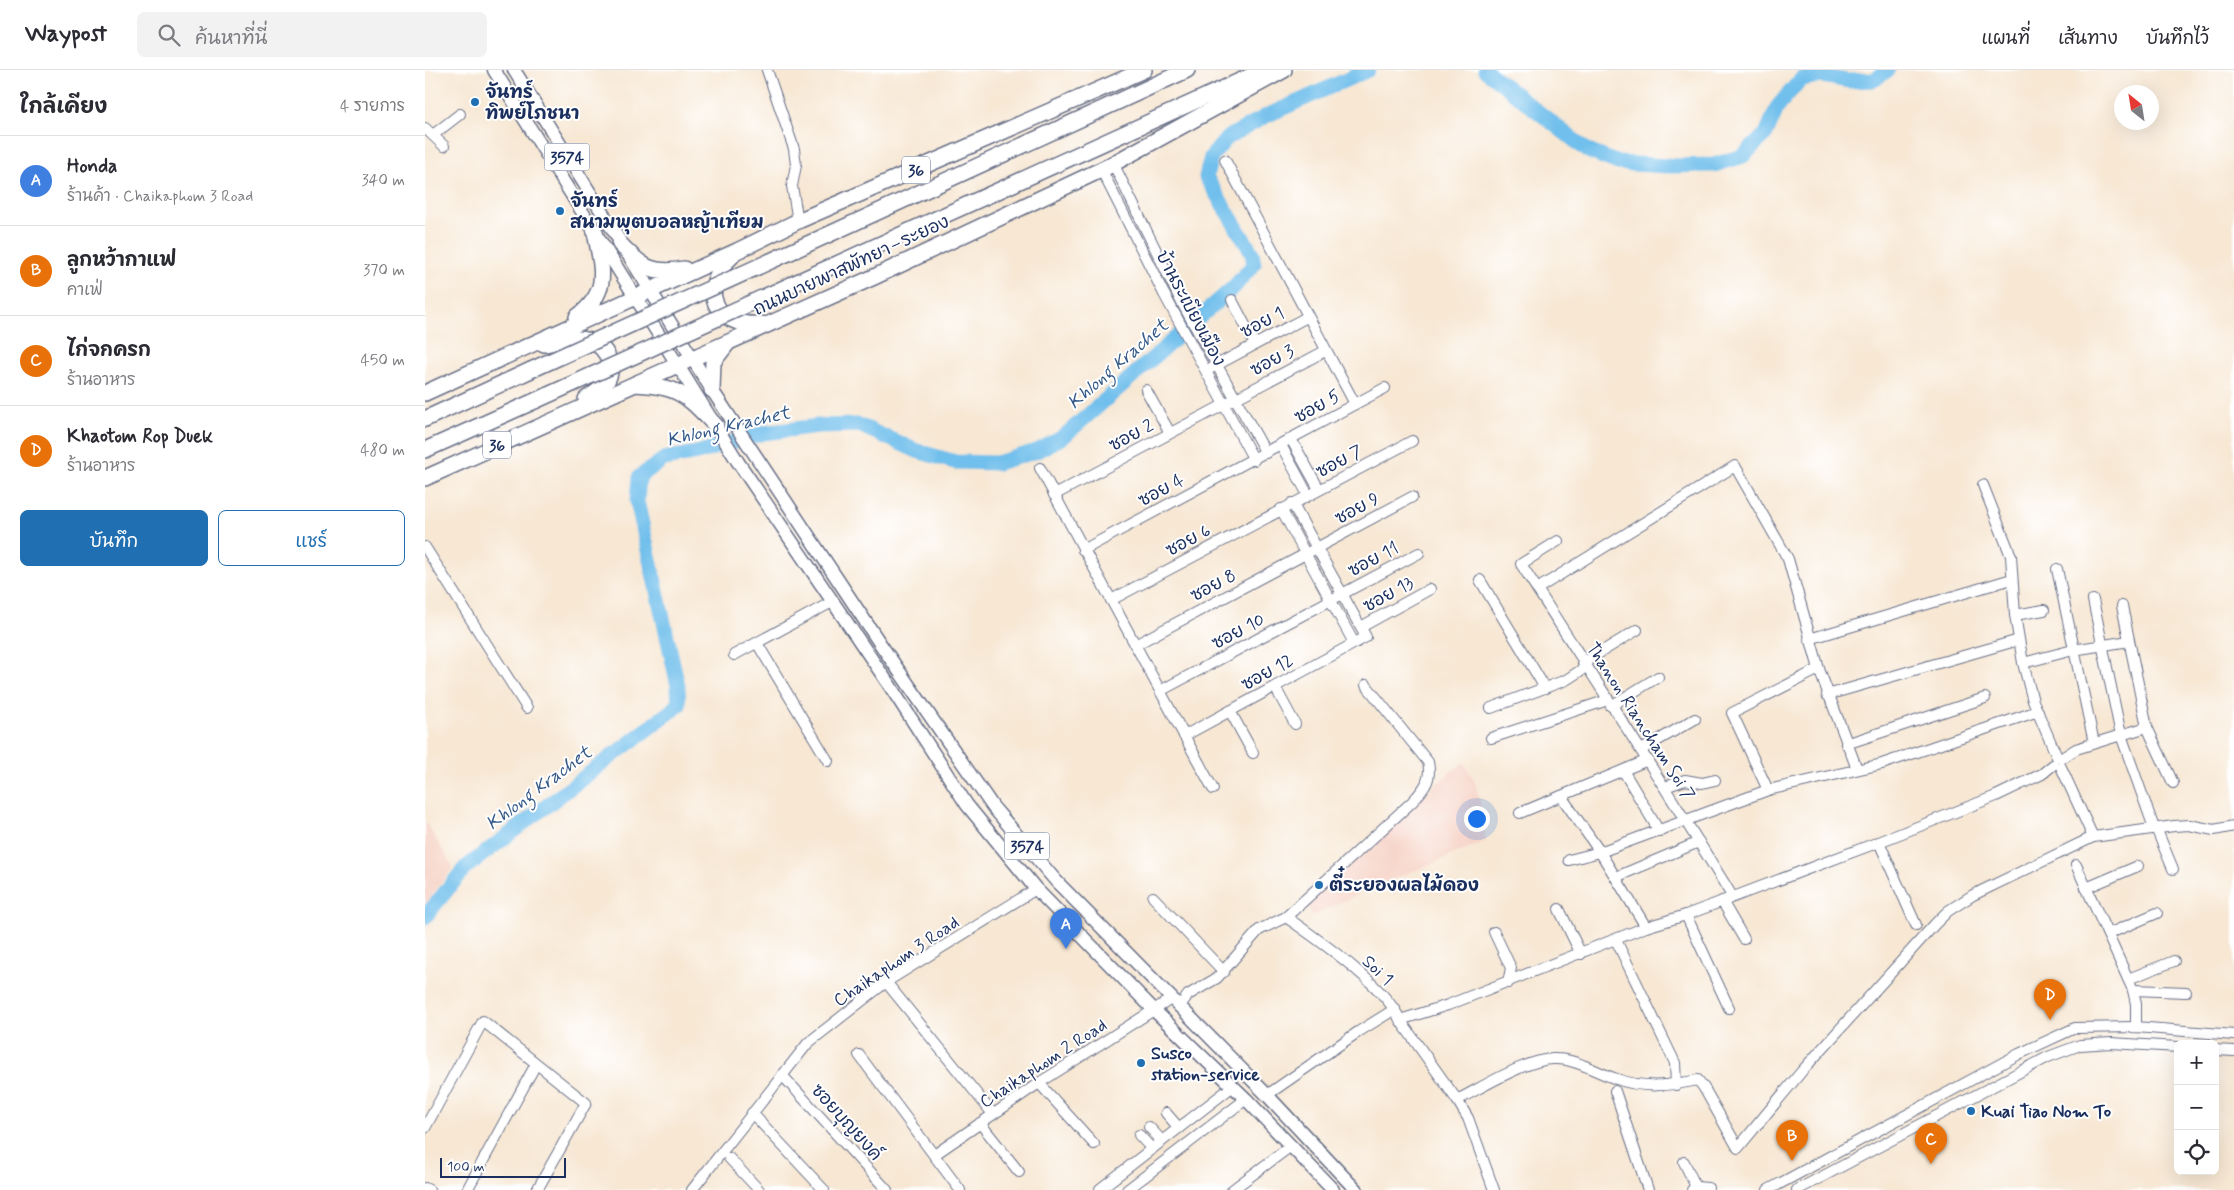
<!DOCTYPE html>
<html lang="th">
<meta charset="utf-8">
<style>
body{margin:0;font-family:Mynerve,"Playpen Sans Thai",sans-serif;background:#f2f2f3;color:#2b2b33}
.controls{position:absolute;right:15px;bottom:15px;display:grid;overflow:hidden;border-radius:8px;box-shadow:0 5px 20px #0002}
.controls button{width:45px;height:45px;display:grid;place-items:center;padding:0;border:0;border-bottom:1px solid #e1e1e2;background:#fff;color:#2b2b33;font:25px sans-serif}
.compass{position:absolute;left:1689px;top:15px;width:45px;height:45px;border-radius:50%;background:#fff;box-shadow:0 5px 20px #0002;rotate:330deg}
.scale{position:absolute;left:15px;bottom:12px;width:126px;box-sizing:border-box;padding-left:5px;border:2px solid #1b2f5e;border-top:0;font-size:14px;line-height:18px;white-space:nowrap;color:#1b2f5e;-webkit-text-stroke:4px #fff;paint-order:stroke}
.you{position:absolute;left:1051px;top:748px;width:18px;height:18px;margin:-12px;border:4px solid #fff;border-radius:50%;background:#1a73e8;box-shadow:0 0 0 8px #1a73e833}
.badge{display:grid;place-items:center;width:32px;height:32px;border-radius:50%;background:#1f6fb2;color:#fff;font-size:16px;font-weight:700}
.pin{position:absolute;translate:-50% -41px;filter:drop-shadow(0 1px 2px #0008)}
.pin::after{content:'';position:absolute;top:26px;width:18px;height:15px;background:inherit;clip-path:polygon(0 0,100% 0,50% 100%)}
.list{margin:0;padding:0;list-style:none}
h2{display:flex;justify-content:space-between;align-items:center;height:65px;margin:0;padding:0 20px;font-size:21px}
h2 small{font-size:16px;font-weight:400;color:#7c7c81}
.list li{display:grid;grid-template-columns:32px 1fr auto;gap:15px;align-items:center;box-sizing:border-box;height:90px;padding:0 20px;border-top:1px solid #e1e1e2}
.list b{display:block;font-size:19px;white-space:nowrap}
.list p{margin:0;font-size:16px;white-space:nowrap;color:#7c7c81}
.list em{font-size:16px;font-style:normal;color:#7c7c81}
.actions{display:flex;gap:10px;padding:15px 20px}
.actions a{flex:1;padding:11px 0;border:1px solid #1f6fb2;border-radius:8px;text-align:center;font-size:18px;color:#1f6fb2}
.actions .main{background:#1f6fb2;color:#fff}
.icon{flex:none;width:28px;height:28px;fill:none;stroke:currentColor;stroke-width:2;stroke-linecap:round;stroke-linejoin:round}
.map{position:relative;flex:none;width:1809px;height:1120px;overflow:hidden}
header{display:flex;align-items:center;gap:30px;box-sizing:border-box;height:70px;padding:0 25px;background:#fff;border-bottom:1px solid #e1e1e2}
header strong{font-size:24px}
nav{display:flex;gap:28px;margin-inline-start:auto;font-size:18px}
.search{width:350px;height:45px;background:#f2f2f3;display:flex;align-items:center;gap:12px;box-sizing:border-box;padding:0 18px;border-radius:8px;color:#7c7c81;font-size:19px}
main{display:flex}
aside{flex:1;background:#fff}
.map>svg:first-child{display:block}
</style>
<header>
<strong>Waypost</strong>
<div class="search"><svg class="icon" aria-label="search" viewBox="0 0 24 24"><circle cx="10" cy="10" r="6"/><path d="M15 15l6 6"/></svg>ค้นหาที่นี่</div>
<nav><a>แผนที่</a><a>เส้นทาง</a><a>บันทึกไว้</a></nav>
</header>
<main>
<aside>
<h2>ใกล้เคียง<small>4 รายการ</small></h2>
<ul class="list">
<li><span class="badge" style="background:#3f7fe0">A</span><div><b>Honda</b><p>ร้านค้า · Chaikaphom 3 Road</p></div><em>340 m</em></li>
<li><span class="badge" style="background:#e8710a">B</span><div><b>ลูกหว้ากาแฟ</b><p>คาเฟ่</p></div><em>370 m</em></li>
<li><span class="badge" style="background:#e8710a">C</span><div><b>ไก่จกครก</b><p>ร้านอาหาร</p></div><em>450 m</em></li>
<li><span class="badge" style="background:#e8710a">D</span><div><b>Khaotom Rop Duek</b><p>ร้านอาหาร</p></div><em>480 m</em></li>
</ul>
<div class="actions"><a class="main">บันทึก</a><a>แชร์</a></div>
</aside>
<div class="map">
<svg width="1809" height="1120" viewBox="0 0 1809 1120">
<rect width="100%" height="100%" fill="#fff"/>
<filter id="ink" filterUnits="userSpaceOnUse"><feTurbulence type="fractalNoise" baseFrequency=".02" numOctaves="2"/><feDisplacementMap in="SourceGraphic" scale="10" xChannelSelector="R" yChannelSelector="G"/><feConvolveMatrix kernelMatrix="1 2 1 2 8 2 1 2 1" color-interpolation-filters="sRGB"/></filter>
<filter id="wash" filterUnits="userSpaceOnUse"><feTurbulence type="fractalNoise" baseFrequency=".0096" numOctaves="4" result="noise"/><feDisplacementMap in="SourceGraphic" scale="20" xChannelSelector="R" yChannelSelector="G"/><feGaussianBlur stdDeviation="1.12" result="paint"/><feColorMatrix in="noise" values="0 0 0 0 0 0 0 0 0 0 0 0 0 0 0 0 0 1.4 0 .05"/><feComposite in="paint" operator="in"/></filter>
<g filter="url(#wash)">
<rect width="100%" height="100%" fill="#f7e7d3"/>
<g fill="#f6d2c5">
<polygon points="1039,692 1050,712 1056,735 1061,771 935,823 887,846 882,834 1006,718"/>
<polygon points="0,751 28,797 0,835"/>
</g>
<g fill="none" stroke-linecap="round" stroke-linejoin="round">
<g stroke="#71bfec" stroke-width="15">
<polyline points="1060,0 1163,81 1193,93 1243,96 1289,95 1318,86 1341,64 1353,36 1376,9 1396,6 1423,11 1449,10 1463,0"/>
<polyline points="0,847 40,798 254,635 253,616 212,431 214,407 239,389 272,383 338,363 393,356 434,355 492,381 530,392 572,393 612,381 638,367 809,217 829,194 827,183 781,107 786,87 802,68 841,46 943,0"/>
</g>
</g>
</g>
<g filter="url(#ink)">
<g fill="none" stroke-linecap="round" stroke-linejoin="round">
<g stroke="#686f87" stroke-width="12">
<g id="minor">
<polyline points="342,0 369,79 371,95 367,116 373,151"/>
<polyline points="0,58 19,76"/>
<polyline points="8,65 35,44"/>
<polyline points="800,90 930,334"/>
<polyline points="688,93 756,231 841,383"/>
<polyline points="676,99 739,224 829,390"/>
<polyline points="807,230 830,274"/>
<polyline points="786,298 882,247"/>
<polyline points="721,320 745,363"/>
<polyline points="866,369 894,419"/>
<polyline points="856,375 883,425"/>
<polyline points="615,398 788,719"/>
<polyline points="1558,415 1586,486 1590,545 1598,593 1608,631 1632,687"/>
<polyline points="629,425 900,281"/>
<polyline points="856,439 929,573"/>
<path d="M1133 471 1096 494C1167 605 1239 714 1307 826"/>
<polyline points="0,477 102,638"/>
<polyline points="658,480 960,318"/>
<polyline points="1632,499 1669,673"/>
<polyline points="1055,510 1120,618"/>
<polyline points="1112,519 1310,396 1363,489 1394,599 1432,699"/>
<polyline points="686,530 987,371"/>
<polyline points="1668,530 1696,665 1729,758"/>
<polyline points="1697,536 1722,657 1748,713"/>
<polyline points="1590,545 1619,540"/>
<polyline points="936,557 1005,519"/>
<polyline points="1384,569 1587,509"/>
<polyline points="332,573 403,691"/>
<polyline points="710,575 987,427"/>
<polyline points="309,585 407,532"/>
<polyline points="1158,593 1212,560"/>
<polyline points="1598,593 1648,580 1704,571"/>
<polyline points="850,617 870,654"/>
<polyline points="735,621 994,483"/>
<polyline points="1402,625 1594,570"/>
<polyline points="1186,636 1233,607"/>
<polyline points="1066,638 1141,610 1161,597"/>
<polyline points="805,641 828,683"/>
<polyline points="759,666 941,567 867,433"/>
<polyline points="1066,668 1183,630"/>
<polyline points="1421,674 1560,628"/>
<polyline points="1216,680 1270,649"/>
<polyline points="1637,688 1651,679 1722,657"/>
<polyline points="1636,697 1668,767"/>
<polyline points="1199,702 1234,761"/>
<polyline points="1240,717 1260,710 1277,713 1290,710"/>
<polyline points="1343,720 1307,643 1394,599"/>
<polyline points="1136,726 1175,782 1221,857"/>
<polyline points="1095,743 1223,690"/>
<polyline points="1731,758 1748,799"/>
<polyline points="1454,772 1491,855"/>
<polyline points="1144,790 1175,782 1343,720 1457,694 1613,641"/>
<polyline points="1651,795 1708,920 1711,934 1711,957"/>
<polyline points="1191,807 1274,772"/>
<polyline points="1661,818 1713,796"/>
<polyline points="728,827 799,902"/>
<polyline points="1297,831 1319,869"/>
<polyline points="1134,839 1156,884"/>
<polyline points="1261,845 1304,938"/>
<path d="M861 847 987 732C999 719 1007 710 1003 692L941 615"/>
<polyline points="1069,862 1086,898 1083,913"/>
<polyline points="1683,864 1732,843"/>
<polyline points="1191,870 1250,993 1251,1015"/>
<polyline points="1703,909 1749,891"/>
<polyline points="461,912 568,1044"/>
<polyline points="1708,920 1761,922"/>
<path d="M754 937 763 925 792 908 834 860 861 847C892 869 961 916 975 950L1032 1030 1043 1048 1069 1120"/>
<polyline points="975,950 1023,935 1221,857 1261,845 1454,772 1571,726 1617,704 1628,695"/>
<polyline points="1790,980 1809,981"/>
<polyline points="434,985 535,1120"/>
<polyline points="357,1005 462,1120"/>
<polyline points="614,1013 669,1074"/>
<polyline points="1190,1021 1223,1120"/>
<polyline points="842,1025 933,962 970,939"/>
<path d="M1032 1030C1056 1018 1105 987 1131 989 1151 989 1171 1002 1189 1008 1217 1019 1245 1016 1273 1010L1279 1018 1313 1078 1377 1001 1510 854 1523 841 1548 825 1668 767 1749 756 1764 755 1789 760 1809 756"/>
<polyline points="327,1043 399,1120"/>
<polyline points="741,1043 754,1058"/>
<polyline points="555,1053 594,1102"/>
<polyline points="724,1057 737,1071"/>
<polyline points="0,1058 58,951 161,1033 112,1120"/>
<polyline points="714,1065 727,1079"/>
<polyline points="509,1085 614,1013 746,929"/>
<polyline points="304,1088 334,1120"/>
<polyline points="1259,1092 1271,1117 1267,1120"/>
<polyline points="1271,1117 1283,1118"/>
<polyline points="0,1118 4,1120"/>
<polyline points="675,1119 808,1016"/>
<polyline points="42,1120 111,994"/>
<polyline points="267,1120 383,973 461,912 611,819"/>
<polyline points="702,1120 821,1029"/>
<polyline points="807,1120 866,1076"/>
<polyline points="1343,1120 1594,984 1650,958 1711,957 1809,965"/>
<polyline points="1372,1120 1623,987 1655,975 1686,973 1753,977"/>
</g>
</g>
<g stroke="#686f87" stroke-width="15">
<g id="major">
<polyline points="69,0 313,392 465,616 542,735 611,819 729,940 821,1029 908,1120"/>
<polyline points="89,0 287,320 456,575 568,737 631,811 842,1025 931,1120"/>
</g>
</g>
<g stroke="#686f87" stroke-width="18">
<g id="highway">
<path d="M195 174C216 196 226 205 259 199"/>
<polyline points="361,184 762,0"/>
<path d="M307 186C271 219 290 258 337 254"/>
<polyline points="370,213 839,0"/>
<path d="M152 247C186 221 177 199 170 162"/>
<path d="M119 274C132 272 147 267 161 270 180 273 191 294 182 311 178 319 168 324 161 329"/>
<path d="M210 314C255 316 261 325 291 356"/>
<polyline points="287,320 288,292 302,274"/>
<polyline points="0,323 312,181 373,151 719,0"/>
<polyline points="0,349 106,300"/>
<polyline points="0,380 112,330"/>
<polyline points="0,408 449,207 682,97 859,0"/>
</g>
</g>
<use href="#minor" stroke="#fff" stroke-width="10"/>
<use href="#major" stroke="#fff" stroke-width="12"/>
<use href="#highway" stroke="#fff" stroke-width="15"/>
<g stroke="#686f87" stroke-width="18" stroke-linecap="butt">
<g id="highway-bridge">
<polyline points="106,300 361,184"/>
<polyline points="112,330 370,213"/>
</g>
</g>
<use href="#highway-bridge" stroke="#fff" stroke-width="15"/>
</g>
</g>
<g fill="#1f6fb2" stroke="#fff" stroke-width="2">
<circle cx="50" cy="32" r="5"/>
<circle cx="135" cy="141" r="5"/>
<circle cx="894" cy="815" r="5"/>
<circle cx="716" cy="993" r="5"/>
<circle cx="1546" cy="1041" r="5"/>
</g>
<g text-anchor="middle" stroke-width="4" stroke-linejoin="round" paint-order="stroke">
<g fill="#fff" stroke="#5f6d8e" stroke-width="1">
<rect x="119.5" y="73.5" width="45" height="27" rx="4"/>
<rect x="477" y="86.5" width="28" height="27" rx="4"/>
<rect x="58" y="361.5" width="28" height="27" rx="4"/>
<rect x="579.5" y="762.5" width="45" height="27" rx="4"/>
</g>
<g font-size="16" font-weight="bold" fill="#1b2f5e">
<text x="142" y="93">3574</text>
<text x="491" y="106">36</text>
<text x="72" y="381">36</text>
<text x="602" y="782">3574</text>
</g>
<g font-size="18" font-weight="bold" fill="#1b2f5e" stroke="#fff" text-anchor="start">
<text x="60" y="28">จันทร์<tspan x="60" dy="21">ทิพย์โภชนา</tspan></text>
<text x="145" y="137">จันทร์<tspan x="145" dy="21">สนามพุตบอลหญ้าเทียม</tspan></text>
<text x="904" y="821">ตี๋ระยองผลไม้ดอง</text>
<text x="726" y="989">Susco<tspan x="726" dy="21">station-service</tspan></text>
<text x="1556" y="1047">Kuai Tiao Nom To</text>
</g>
<g font-size="18" fill="#1b2f5e" stroke="#fff">
<text transform="translate(426 195) rotate(-25)" y="6">ถนนบายพาสพัทยา–ระยอง</text>
<text transform="translate(766 238) rotate(62)" y="6">บ้านระเบียงเมือง</text>
<text transform="translate(837 252) rotate(-28)" y="6">ซอย 1</text>
<text transform="translate(847 290) rotate(-28)" y="6">ซอย 3</text>
<text transform="translate(892 336) rotate(-29)" y="6">ซอย 5</text>
<text transform="translate(706 365) rotate(-28)" y="6">ซอย 2</text>
<text transform="translate(914 391) rotate(-28)" y="6">ซอย 7</text>
<text transform="translate(736 420) rotate(-28)" y="6">ซอย 4</text>
<text transform="translate(932 438) rotate(-28)" y="6">ซอย 9</text>
<text transform="translate(763 470) rotate(-28)" y="6">ซอย 6</text>
<text transform="translate(948 489) rotate(-28)" y="6">ซอย 11</text>
<text transform="translate(788 515) rotate(-28)" y="6">ซอย 8</text>
<text transform="translate(963 524) rotate(-29)" y="6">ซอย 13</text>
<text transform="translate(813 561) rotate(-28)" y="6">ซอย 10</text>
<text transform="translate(842 602) rotate(-29)" y="6">ซอย 12</text>
<text transform="translate(1216 651) rotate(57)" y="6">Thanon Riancham Soi 7</text>
<text transform="translate(471 891) rotate(-34)" y="6">Chaikaphom 3 Road</text>
<text transform="translate(953 900) rotate(43)" y="6">Soi 1</text>
<text transform="translate(618 993) rotate(-33)" y="6">Chaikaphom 2 Road</text>
<text transform="translate(422 1052) rotate(48)" y="6">ซอยบุญยงค์</text>
</g>
<g font-size="19" font-style="italic" fill="#355a89" stroke="#fff">
<text transform="translate(692 293) rotate(-41)" y="7">Khlong Krachet</text>
<text transform="translate(303 355) rotate(-13)" y="7">Khlong Krachet</text>
<text transform="translate(113 717) rotate(-37)" y="7">Khlong Krachet</text>
</g>
</g>
</svg>
<div class="controls">
<button>+</button>
<button>−</button>
<button><svg class="icon" aria-label="locate" viewBox="0 0 24 24"><circle cx="12" cy="12" r="6"/><path d="M12 2v4M12 18v4M2 12h4M18 12h4"/></svg></button>
</div>
<svg class="compass" viewBox="-18 -18 36 36"><path d="M0-13l5 13h-10z" fill="#e53935"/><path d="M0 13l5-13h-10z" fill="#7c7c81"/></svg>
<div class="scale">100 m</div>
<div class="you"></div>
<div class="pin badge" style="left:641px;top:879px;background:#3f7fe0">A</div>
<div class="pin badge" style="left:1367px;top:1091px;background:#e8710a">B</div>
<div class="pin badge" style="left:1506px;top:1094px;background:#e8710a">C</div>
<div class="pin badge" style="left:1625px;top:950px;background:#e8710a">D</div>
</div>
</main>
